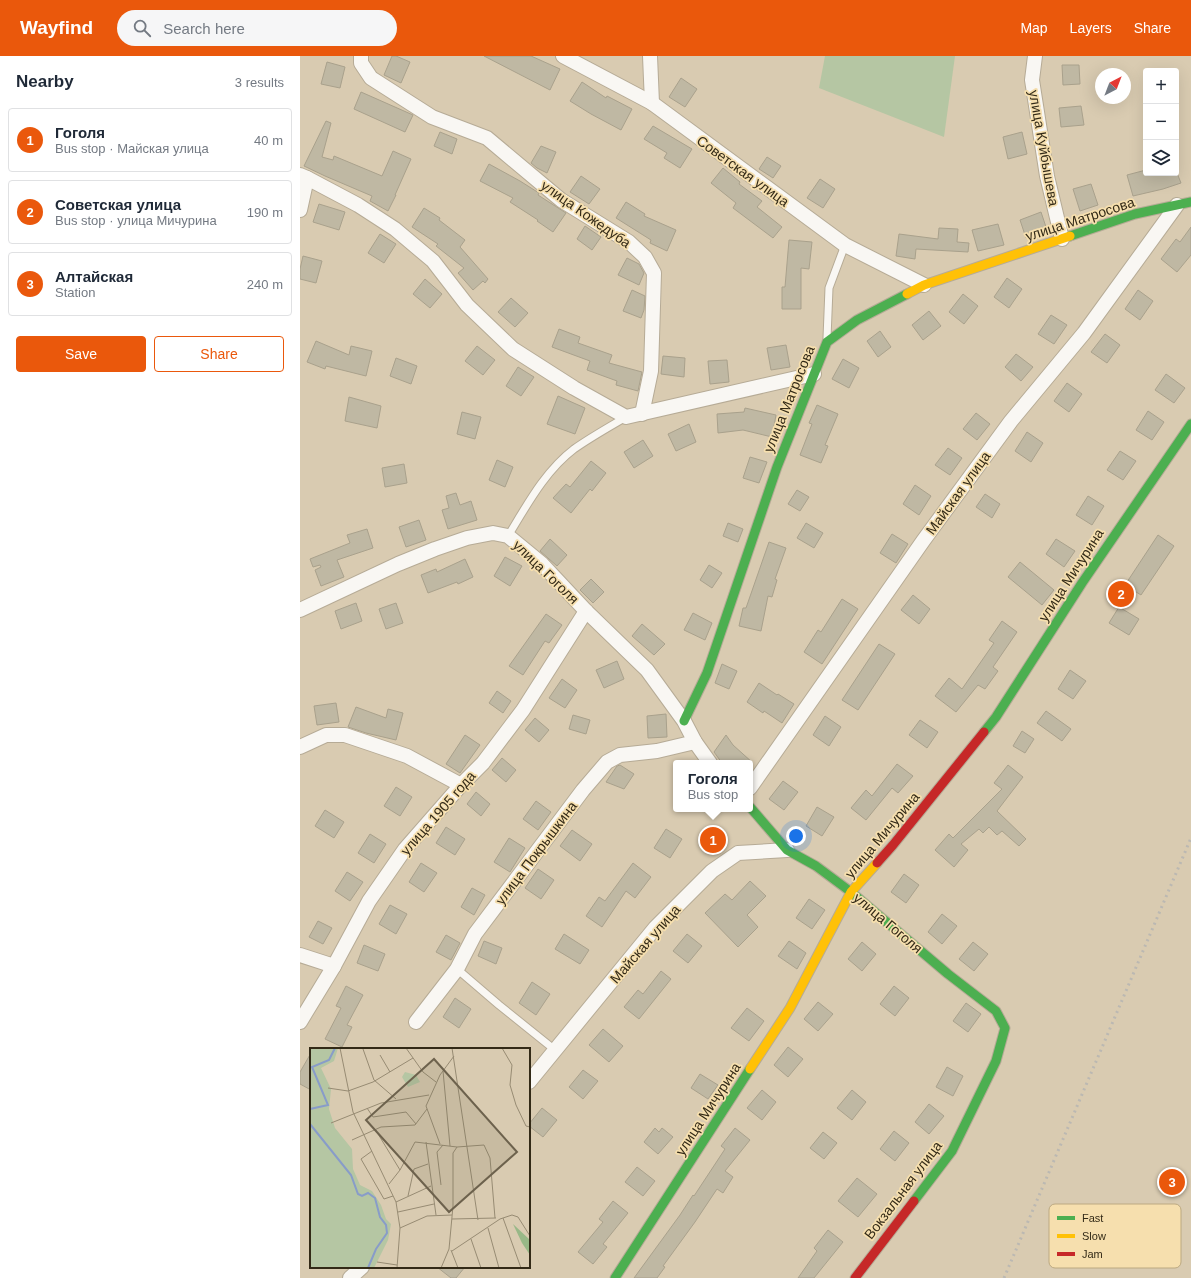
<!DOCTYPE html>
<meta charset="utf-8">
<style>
body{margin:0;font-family:Helvetica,sans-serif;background:#f6f6f7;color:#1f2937}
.controls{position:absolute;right:12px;top:12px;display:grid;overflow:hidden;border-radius:4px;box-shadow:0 4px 16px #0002}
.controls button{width:36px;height:36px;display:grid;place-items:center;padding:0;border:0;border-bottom:1px solid #e0e1e3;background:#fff;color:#1f2937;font:20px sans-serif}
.compass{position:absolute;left:795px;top:12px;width:36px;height:36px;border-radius:50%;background:#fff;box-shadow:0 4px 16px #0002;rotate:42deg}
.you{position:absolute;left:496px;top:780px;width:14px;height:14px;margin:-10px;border:3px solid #fff;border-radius:50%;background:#1a73e8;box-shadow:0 0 0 6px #1a73e833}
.badge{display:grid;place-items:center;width:26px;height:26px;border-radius:50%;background:#ea580c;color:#fff;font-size:13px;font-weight:700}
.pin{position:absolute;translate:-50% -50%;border:2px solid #fff;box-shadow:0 1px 4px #0006}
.popup{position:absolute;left:373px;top:704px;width:80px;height:52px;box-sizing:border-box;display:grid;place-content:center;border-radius:4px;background:#fff;filter:drop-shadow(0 1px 3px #0005);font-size:13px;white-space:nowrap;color:#747a83}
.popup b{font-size:15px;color:#1f2937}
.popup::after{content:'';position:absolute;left:50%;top:100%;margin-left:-8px;border:8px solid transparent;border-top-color:#fff}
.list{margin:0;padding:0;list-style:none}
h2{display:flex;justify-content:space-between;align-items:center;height:52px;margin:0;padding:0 16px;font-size:17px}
h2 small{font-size:13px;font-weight:400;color:#747a83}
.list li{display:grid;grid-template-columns:26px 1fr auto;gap:12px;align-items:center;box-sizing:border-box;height:64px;margin:0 8px 8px;padding:0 8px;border:1px solid #e0e1e3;border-radius:4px}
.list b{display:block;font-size:15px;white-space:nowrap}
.list p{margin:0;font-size:13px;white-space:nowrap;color:#747a83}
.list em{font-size:13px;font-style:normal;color:#747a83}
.actions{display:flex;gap:8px;padding:12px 16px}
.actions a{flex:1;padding:9px 0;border:1px solid #ea580c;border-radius:4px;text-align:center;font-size:14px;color:#ea580c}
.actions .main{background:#ea580c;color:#fff}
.icon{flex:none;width:22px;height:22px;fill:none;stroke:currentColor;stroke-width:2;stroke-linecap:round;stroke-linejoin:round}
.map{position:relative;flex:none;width:891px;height:1222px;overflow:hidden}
header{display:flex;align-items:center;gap:24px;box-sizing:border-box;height:56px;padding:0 20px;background:#ea580c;color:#fff}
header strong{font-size:19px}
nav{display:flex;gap:22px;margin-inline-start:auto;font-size:14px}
.search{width:280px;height:36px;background:#f6f6f7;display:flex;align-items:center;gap:10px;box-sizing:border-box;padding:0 14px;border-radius:22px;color:#747a83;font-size:15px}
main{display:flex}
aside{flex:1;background:#fff}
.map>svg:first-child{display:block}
</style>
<header>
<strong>Wayfind</strong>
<div class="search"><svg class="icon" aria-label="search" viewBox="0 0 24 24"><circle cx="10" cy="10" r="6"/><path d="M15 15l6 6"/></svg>Search here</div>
<nav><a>Map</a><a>Layers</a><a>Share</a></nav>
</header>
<main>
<aside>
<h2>Nearby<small>3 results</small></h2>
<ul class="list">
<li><span class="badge">1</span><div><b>Гоголя</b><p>Bus stop · Майская улица</p></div><em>40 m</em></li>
<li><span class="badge">2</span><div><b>Советская улица</b><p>Bus stop · улица Мичурина</p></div><em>190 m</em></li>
<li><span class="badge">3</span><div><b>Алтайская</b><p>Station</p></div><em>240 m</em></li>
</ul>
<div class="actions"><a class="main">Save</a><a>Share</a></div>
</aside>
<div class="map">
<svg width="891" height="1222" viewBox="0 0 891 1222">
<rect width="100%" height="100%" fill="#d9cbb1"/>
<polygon fill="#b5c6a3" points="525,0 655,0 644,81 519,32"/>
<g fill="#bfb8a3" stroke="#a9a18c">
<polygon points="92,0 96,0 110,6 101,27 84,19"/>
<polygon points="184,0 231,0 260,13 250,34"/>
<polygon points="27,6 45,11 40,32 21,28"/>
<polygon points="762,9 779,9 780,28 763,29"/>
<polygon points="381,22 397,33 385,51 369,41"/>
<polygon points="282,26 306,42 307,40 332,53 321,74 291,58 270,45"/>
<polygon points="61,36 113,59 105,76 54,53"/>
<polygon points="781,50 784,69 761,71 759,52"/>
<polygon points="26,65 31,67 22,101 33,104 34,100 82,120 93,95 111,103 95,139 96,139 88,155 70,145 72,140 25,120 4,110"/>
<polygon points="353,70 392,93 380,112 364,102 367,97 344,83"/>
<polygon points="140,76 157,83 152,98 134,90"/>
<polygon points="722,76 727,98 708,103 703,81"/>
<polygon points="241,90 256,96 247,117 237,112 231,107"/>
<polygon points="467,101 481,110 473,122 459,113"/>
<polygon points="189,108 220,125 239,137 238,139 266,157 253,176 237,165 238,164 210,146 213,142 180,125"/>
<polygon points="423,112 440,126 439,128 462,145 457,151 482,171 473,182 433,152 436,147 411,127"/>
<polygon points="846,114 846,117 877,117 881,127 863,133 833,140 827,119"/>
<polygon points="281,120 300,133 289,148 270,136"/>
<polygon points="520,123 535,133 523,152 507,142"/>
<polygon points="791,128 798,149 780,155 773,133"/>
<polygon points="326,146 345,158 344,160 376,174 367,195 350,187 351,184 316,162"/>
<polygon points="19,148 45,156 39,174 13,166"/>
<polygon points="124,152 140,162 139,164 165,184 160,191 188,223 185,227 183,225 173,234 158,217 164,212 136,190 138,188 112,171"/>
<polygon points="741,156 747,174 726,182 720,164"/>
<polygon points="698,168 704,189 678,195 672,174"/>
<polygon points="285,170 301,181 292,194 277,183"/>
<polygon points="891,171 891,199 877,216 861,203 876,183 880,186"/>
<polygon points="639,172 658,173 657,186 669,187 668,196 616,193 615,203 596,200 599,178 638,183"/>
<polygon points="80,178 96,188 84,207 68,197"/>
<polygon points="489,184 512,186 509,213 501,212 501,253 482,253 482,231 485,231"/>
<polygon points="3,200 22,205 16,227 0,223 0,213"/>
<polygon points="327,202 339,208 344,217 339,229 318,219"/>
<polygon points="707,222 722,233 709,252 694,241"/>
<polygon points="125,223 142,238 130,252 113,238"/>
<polygon points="332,234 345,240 344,254 341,262 323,255"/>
<polygon points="838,234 853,245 840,264 825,253"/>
<polygon points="663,238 678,250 664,268 649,256"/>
<polygon points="211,242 228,257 215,271 198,256"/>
<polygon points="629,255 641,270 623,284 612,269"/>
<polygon points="751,259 767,269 754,288 738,278"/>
<polygon points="259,273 280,281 278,287 312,299 309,307 342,316 338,335 316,329 317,325 287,314 290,305 252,291"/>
<polygon points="580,275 591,291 578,301 567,285"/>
<polygon points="805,278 820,289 807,307 791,296"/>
<polygon points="16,285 49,299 51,290 72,295 66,320 26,310 25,313 7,306"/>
<polygon points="486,289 490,311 471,314 467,292"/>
<polygon points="177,290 195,304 183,319 165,305"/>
<polygon points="716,298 733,311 721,325 705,311"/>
<polygon points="363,300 385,302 384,321 361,318"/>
<polygon points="96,302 117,310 111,328 90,320"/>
<polygon points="543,303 559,312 549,332 532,323"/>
<polygon points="427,304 429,326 410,328 408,305"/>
<polygon points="218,311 234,321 221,340 206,330"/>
<polygon points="866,318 885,332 874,347 855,334"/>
<polygon points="767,327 782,338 769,356 754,345"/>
<polygon points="258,340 285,352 275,378 247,368"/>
<polygon points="49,341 81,350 77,372 45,365"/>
<polygon points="517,349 538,358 525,389 528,390 521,407 500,399 512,368 509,367"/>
<polygon points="445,352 476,359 472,381 443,374 418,377 417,358 444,356"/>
<polygon points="848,355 864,366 852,384 836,374"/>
<polygon points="162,356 181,361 175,383 157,378"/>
<polygon points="676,357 690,368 677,384 663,373"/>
<polygon points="389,368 396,386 376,395 368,378"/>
<polygon points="727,376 743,387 731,406 715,395"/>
<polygon points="343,384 353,400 334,412 324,396"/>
<polygon points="648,392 662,402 650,419 635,409"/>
<polygon points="820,395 836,405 823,424 807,414"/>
<polygon points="450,401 467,406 459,427 443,422"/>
<polygon points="197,404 213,411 205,431 189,424"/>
<polygon points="291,405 306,417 292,435 290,433 271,457 253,442 266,428 270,431"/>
<polygon points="104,408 107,427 85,431 82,412"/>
<polygon points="615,429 631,440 619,459 603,448"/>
<polygon points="497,434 509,441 500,455 488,448"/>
<polygon points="156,437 160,449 171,445 177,464 148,473 142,454 149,452 146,440"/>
<polygon points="685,438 700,448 692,462 676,451"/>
<polygon points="788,440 804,450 792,469 776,459"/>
<polygon points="119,464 126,484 106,491 99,471"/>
<polygon points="428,467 443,473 438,486 423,480"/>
<polygon points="506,467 523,477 514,492 497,482"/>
<polygon points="67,473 73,492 37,504 44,521 21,530 15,514 21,511 20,509 13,511 10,503 50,487 47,479"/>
<polygon points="592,478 608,488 596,507 580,497"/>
<polygon points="858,479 874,490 841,539 825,529"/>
<polygon points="250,483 267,499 257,510 240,495"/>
<polygon points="756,483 775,495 764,511 746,498"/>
<polygon points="469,486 486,492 475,523 477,524 472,541 468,540 461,575 439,570 443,552 446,552"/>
<polygon points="205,501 222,510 210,530 194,520"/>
<polygon points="165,503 173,521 158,528 157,526 128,537 121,519 136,513 137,516"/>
<polygon points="720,506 754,534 742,549 708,521"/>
<polygon points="409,509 422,517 412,532 400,524"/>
<polygon points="291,523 304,536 293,547 280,534"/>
<polygon points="613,539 630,553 619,568 601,554"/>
<polygon points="542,543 558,553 522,608 504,596 518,574 521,576"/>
<polygon points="56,547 62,565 41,573 35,555"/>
<polygon points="96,547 103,567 86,573 79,553"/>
<polygon points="819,551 839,563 829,579 809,567"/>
<polygon points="393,557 412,567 405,584 384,574"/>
<polygon points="246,558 262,569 249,587 245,585 223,619 209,610"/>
<polygon points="702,565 717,576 693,611 698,615 685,633 678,629 656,656 635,640 649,622 662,633 694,587 689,584"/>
<polygon points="342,568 365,588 354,599 332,580"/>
<polygon points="579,588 595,598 558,654 542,644"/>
<polygon points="317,605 324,623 304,632 296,614"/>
<polygon points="422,608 437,615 429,633 415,627"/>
<polygon points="770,614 786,625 773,643 758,633"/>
<polygon points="262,623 277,634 265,652 249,642"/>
<polygon points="459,627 477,639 478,638 494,648 482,667 464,655 463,657 447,646"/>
<polygon points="197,635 211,645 203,657 189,647"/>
<polygon points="36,647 39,666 17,669 14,650"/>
<polygon points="56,651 86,662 88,653 103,657 96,684 66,677 48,671"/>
<polygon points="746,655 771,673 762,685 737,667"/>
<polygon points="366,658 367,681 348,682 347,660"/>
<polygon points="273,659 290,664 286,678 269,673"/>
<polygon points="525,660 541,671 529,690 513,679"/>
<polygon points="235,662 249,674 239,686 225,674"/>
<polygon points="620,664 638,676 627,692 609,679"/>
<polygon points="722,675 734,683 725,697 713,690"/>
<polygon points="165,679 180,689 160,717 146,708"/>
<polygon points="426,679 433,689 453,707 422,707 414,696"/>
<polygon points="202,702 216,714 206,726 192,714"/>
<polygon points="597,708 613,720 598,737 592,732 566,764 551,752 566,734 572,740"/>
<polygon points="320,709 334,718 324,733 306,726 317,710"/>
<polygon points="708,709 723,721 697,755 726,783 719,790 702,775 697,779 689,771 683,777 679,773 661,788 668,794 654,811 635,794 649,778 653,782 702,733 694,727"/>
<polygon points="483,725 498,736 484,754 469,743"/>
<polygon points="96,731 112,741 100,760 84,750"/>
<polygon points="176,736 190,748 181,760 167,748"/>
<polygon points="236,745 251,756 238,774 223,763"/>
<polygon points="517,751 534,761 522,780 506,770"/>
<polygon points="25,754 44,766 34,782 15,770"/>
<polygon points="146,771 165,783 155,799 136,787"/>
<polygon points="366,773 382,783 370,802 354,792"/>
<polygon points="272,774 292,788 280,805 260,790"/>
<polygon points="70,778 86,788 74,807 58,797"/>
<polygon points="209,782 225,792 210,816 194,806"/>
<polygon points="121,807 137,817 124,836 109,826"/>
<polygon points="333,807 351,821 335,842 326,835 302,871 286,860 299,841 305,845"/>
<polygon points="238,813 254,824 241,843 225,832"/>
<polygon points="47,816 63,826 50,845 35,835"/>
<polygon points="604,818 619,829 606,847 591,836"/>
<polygon points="450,825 466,840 447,859 458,871 438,891 405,857 425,838 432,844"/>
<polygon points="172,832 185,839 174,859 161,851"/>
<polygon points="509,843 525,854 512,873 496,862"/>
<polygon points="90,849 107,858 96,878 79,868"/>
<polygon points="642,858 657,870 642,888 628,876"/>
<polygon points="18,865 32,872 23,888 9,881"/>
<polygon points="264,878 289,894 280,908 255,893"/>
<polygon points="387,878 402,890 388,907 373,895"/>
<polygon points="146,879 160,887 151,904 136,896"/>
<polygon points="184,885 202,892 196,908 178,900"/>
<polygon points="489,885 506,897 497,913 478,900"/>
<polygon points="562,886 576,898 562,915 548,903"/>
<polygon points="673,886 688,898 674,915 659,903"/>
<polygon points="64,889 85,898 78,915 57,907"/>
<polygon points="361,915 371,923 339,963 324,951 338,934 343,938"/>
<polygon points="232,926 250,938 236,959 219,947"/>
<polygon points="46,930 63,939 47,969 52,971 42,991 25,983 41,952 36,950"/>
<polygon points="594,930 609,942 595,960 580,948"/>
<polygon points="155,942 171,953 159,972 143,961"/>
<polygon points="518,946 533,958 518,975 504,963"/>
<polygon points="666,947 681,958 668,976 653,965"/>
<polygon points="447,952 464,965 449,985 431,972"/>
<polygon points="303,973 323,990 309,1006 289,989"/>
<polygon points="488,991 503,1003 488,1021 474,1009"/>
<polygon points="11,997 11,1034 0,1028 0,1016"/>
<polygon points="647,1011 663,1020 653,1040 636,1031"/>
<polygon points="283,1014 298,1025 283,1043 269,1031"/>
<polygon points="400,1018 418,1029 408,1043 391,1032"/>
<polygon points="462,1034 476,1046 462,1064 447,1052"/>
<polygon points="552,1034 566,1046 552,1064 537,1052"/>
<polygon points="629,1048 644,1060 629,1078 615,1066"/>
<polygon points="242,1052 257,1064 243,1081 229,1070 229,1068"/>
<polygon points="355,1072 359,1076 362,1072 373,1081 358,1098 344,1086"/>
<polygon points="435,1072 450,1084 425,1115 433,1121 423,1137 417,1133 395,1166 363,1210 365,1211 357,1222 334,1222 380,1159 393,1139 394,1140 425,1093 421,1090"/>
<polygon points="594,1075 609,1087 595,1105 580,1093"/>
<polygon points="523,1076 537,1087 524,1103 510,1092"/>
<polygon points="337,1111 355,1125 343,1140 325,1126"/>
<polygon points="557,1122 577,1138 558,1161 538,1145"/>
<polygon points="313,1145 328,1157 303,1188 307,1191 293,1208 278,1196 303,1166 299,1163"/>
<polygon points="528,1174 543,1186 514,1222 498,1222 517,1195 514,1192"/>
<polygon points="137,1211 165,1211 156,1222 151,1222"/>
</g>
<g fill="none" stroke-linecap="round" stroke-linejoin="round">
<g stroke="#b6ab96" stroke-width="9">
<g id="lane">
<polyline points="527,282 529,232 545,189"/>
<path d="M208 480C227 449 245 415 274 393 291 381 309 371 326 361"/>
<polyline points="157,913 199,949 255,994"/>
</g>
</g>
<g stroke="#b6ab96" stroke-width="16">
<g id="street">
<polyline points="61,0 61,7 71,22 132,61 187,82 261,144 329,186 345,201 354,217 351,315 342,358"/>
<polyline points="263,0 352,47 545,189 624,229"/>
<polyline points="350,0 352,47"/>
<polyline points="735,0 732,24 747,120 762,183"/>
<polyline points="0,119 7,122 58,149 95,173 133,205 167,249 213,293 274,332 326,361 514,318"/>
<polyline points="0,154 7,122"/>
<polyline points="0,554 98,508 135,493 167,482 193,477 208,480 242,508 286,555 347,614 384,665 395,686 410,707"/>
<polyline points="0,691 26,679 45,679 107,700 161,729"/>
<polyline points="450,732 623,485 711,365 784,277 877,149"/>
<polyline points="0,899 34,910"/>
<polyline points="0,966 34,910 69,845 105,793 161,729 183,707 223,654 286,555"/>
<polyline points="116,966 157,913 175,878 283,734 307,706 320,699 357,695 395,686"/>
<polyline points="229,1026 355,872 412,815 438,797 487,794"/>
<polyline points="50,1222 62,1211"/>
</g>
</g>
<g stroke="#b6ab96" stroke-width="11">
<g id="fast">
<polyline points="770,180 835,158 891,146"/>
<polyline points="384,665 407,617 477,411 527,286 557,264 607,238"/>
<polyline points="684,676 696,661 782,527 891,368"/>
<polyline points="450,751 487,794 516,810 551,836 648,918 696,955 705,972 696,1005 652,1095 614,1145"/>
<polyline points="315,1222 450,1013"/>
</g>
</g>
<g stroke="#b6ab96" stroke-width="11">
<g id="slow">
<polyline points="607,238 624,229 770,180"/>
<polyline points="450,1013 490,952 551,836 577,807"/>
</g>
</g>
<g stroke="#b6ab96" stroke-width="11">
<g id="jam">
<polyline points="577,807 593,789 684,676"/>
<polyline points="555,1222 614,1145"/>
</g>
</g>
<use href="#lane" stroke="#f9f7f3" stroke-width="7"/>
<use href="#street" stroke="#f9f7f3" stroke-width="14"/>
<use href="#fast" stroke="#4caf50" stroke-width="9"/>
<use href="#slow" stroke="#ffc107" stroke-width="9"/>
<use href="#jam" stroke="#c62828" stroke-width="9"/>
<polyline stroke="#bbb8b2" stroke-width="3" stroke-dasharray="2 4" stroke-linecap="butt" points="704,1222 891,782"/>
</g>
<g text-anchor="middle" stroke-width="3.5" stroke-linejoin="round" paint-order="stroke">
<g font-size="14" fill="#332a17" stroke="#f6dfae">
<text transform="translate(744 92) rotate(80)" y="5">улица Куйбышева</text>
<text transform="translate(443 115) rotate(36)" y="5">Советская улица</text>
<text transform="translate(286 158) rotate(35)" y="5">улица Кожедуба</text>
<text transform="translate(780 163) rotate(-18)" y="5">улица Матросова</text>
<text transform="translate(489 343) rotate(-68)" y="5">улица Матросова</text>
<text transform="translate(658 437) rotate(-54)" y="5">Майская улица</text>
<text transform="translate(246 516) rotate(44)" y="5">улица Гоголя</text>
<text transform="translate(771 519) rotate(-57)" y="5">улица Мичурина</text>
<text transform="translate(138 757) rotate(-49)" y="5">улица 1905 года</text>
<text transform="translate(582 779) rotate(-50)" y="5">улица Мичурина</text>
<text transform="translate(236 797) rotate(-53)" y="5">улица Покрышкина</text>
<text transform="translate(588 867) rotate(40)" y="5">улица Гоголя</text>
<text transform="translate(345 888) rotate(-49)" y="5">Майская улица</text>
<text transform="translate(408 1053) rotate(-57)" y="5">улица Мичурина</text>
<text transform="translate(603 1134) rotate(-53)" y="5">Вокзальная улица</text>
</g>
</g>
<g transform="translate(10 992)">
<rect width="220" height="220" fill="#d9cbb1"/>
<path d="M0 0H28L24 13 11 20 21 41 19 61 25 80 42 101 43 121 50 137 62 143 71 157 76 171 81 176 78 192 64 220H0ZM95 24 106 27 110 34 98 39 92 29Z" fill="#b5c6a3"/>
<path d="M203 176 220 192V207L212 195Z" fill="#98b887"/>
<path fill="none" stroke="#889cc9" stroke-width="2" d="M0 61 18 57 2 19 19 12 25 0M0 76 41 127 48 146 52 148 58 145 65 150 70 169 76 177 77 185 66 201 58 220"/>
<path fill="none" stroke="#978b73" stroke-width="1" d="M30 0 43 64 86 154 90 180 87 220M96 0 113 24 126 34M142 0 168 172M192 0 202 17 200 37 206 57 216 78 220 79M53 1 64 32 86 51M70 7 80 24M133 23 140 98M18 40 38 43 63 34 103 10M57 60 63 69 96 64 106 76M21 75 71 55 119 47M65 81 90 122M42 92 71 79 105 77 117 61M116 94 126 167M130 96 116 58 130 27 144 8M62 103 51 111 74 151 83 148M79 136 90 122 105 94 147 99 174 97 180 110 185 170M131 137 127 104 133 97M98 148 104 121 118 116M86 154 121 138M88 164 124 156M193 170 211 220M142 171 186 170M90 180 117 168 142 167M178 180 189 220M161 191 171 220M141 202 148 220M142 203 190 171 202 167 208 169 220 188M67 214 87 217M131 220 139 201 143 158V105L147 99"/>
<path fill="#6d624d" fill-opacity="0.15" stroke="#6d624d" stroke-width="2" d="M124 11 207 104 139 164 56 72Z"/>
<rect width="220" height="220" fill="none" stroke="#332a17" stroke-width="2"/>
</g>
<rect x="749" y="1148" width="132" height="64" rx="6" fill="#f6dfae" stroke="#bca981" stroke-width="1"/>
<rect x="757" y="1160" width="18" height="4" fill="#4caf50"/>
<rect x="757" y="1178" width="18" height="4" fill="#ffc107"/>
<rect x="757" y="1196" width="18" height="4" fill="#c62828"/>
<g font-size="11" fill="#332a17">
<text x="782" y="1166">Fast</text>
<text x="782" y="1184">Slow</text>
<text x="782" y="1202">Jam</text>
</g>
</svg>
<div class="controls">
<button>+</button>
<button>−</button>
<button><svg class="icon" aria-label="layers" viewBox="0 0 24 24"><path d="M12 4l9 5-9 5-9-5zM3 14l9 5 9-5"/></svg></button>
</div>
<svg class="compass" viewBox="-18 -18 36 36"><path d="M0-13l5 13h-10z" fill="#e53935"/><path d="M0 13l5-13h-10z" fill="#747a83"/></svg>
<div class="you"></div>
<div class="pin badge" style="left:413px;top:784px">1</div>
<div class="popup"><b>Гоголя</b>Bus stop</div>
<div class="pin badge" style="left:821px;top:538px">2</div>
<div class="pin badge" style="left:872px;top:1126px">3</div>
</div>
</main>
